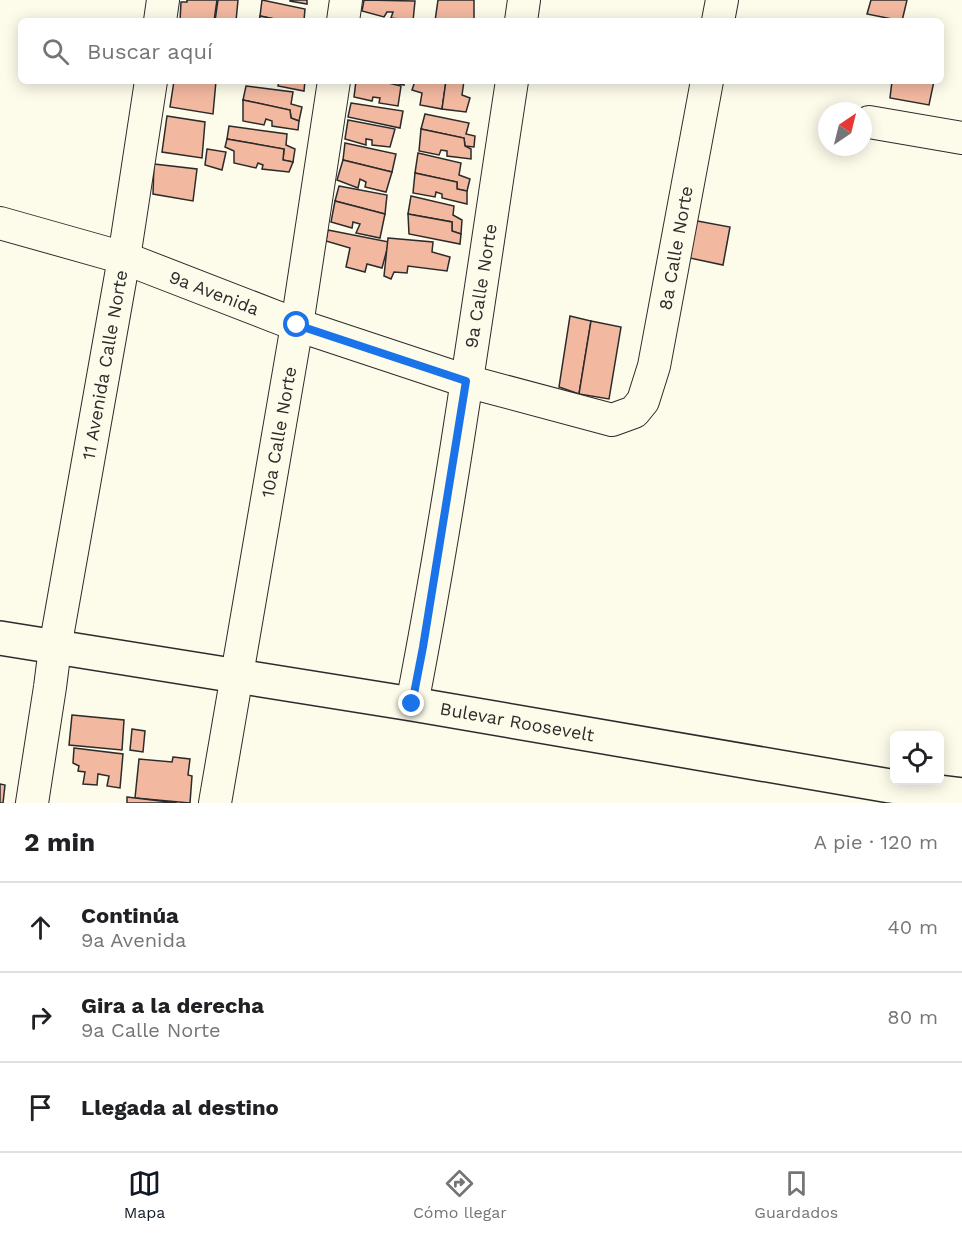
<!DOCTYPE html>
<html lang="es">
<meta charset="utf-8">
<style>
body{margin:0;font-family:"Work Sans",sans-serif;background:#f6f6f6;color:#202124}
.controls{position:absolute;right:18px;bottom:18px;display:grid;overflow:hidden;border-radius:9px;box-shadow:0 3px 15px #0003}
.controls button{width:54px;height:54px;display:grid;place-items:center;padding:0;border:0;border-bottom:2px solid #e0e0e0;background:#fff;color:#202124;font:30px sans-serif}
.compass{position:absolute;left:818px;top:102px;width:54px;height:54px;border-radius:50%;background:#fff;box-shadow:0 3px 15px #0003;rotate:35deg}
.stop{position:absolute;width:18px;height:18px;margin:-14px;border:4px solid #1a73e8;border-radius:50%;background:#fff}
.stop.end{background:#1a73e8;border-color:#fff;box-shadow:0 2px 6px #0008}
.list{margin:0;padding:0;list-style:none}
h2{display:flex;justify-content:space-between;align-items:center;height:78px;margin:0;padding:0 24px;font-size:26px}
h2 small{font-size:20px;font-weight:400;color:#757577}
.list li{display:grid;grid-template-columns:39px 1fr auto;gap:18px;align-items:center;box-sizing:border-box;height:90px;padding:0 24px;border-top:2px solid #e0e0e0}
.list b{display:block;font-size:22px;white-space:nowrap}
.list p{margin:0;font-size:20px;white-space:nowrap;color:#757577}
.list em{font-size:20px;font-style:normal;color:#757577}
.icon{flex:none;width:33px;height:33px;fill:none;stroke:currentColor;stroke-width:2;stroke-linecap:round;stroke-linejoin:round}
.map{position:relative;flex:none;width:962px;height:803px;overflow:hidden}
.search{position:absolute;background:#fff;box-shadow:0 3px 15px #0003;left:18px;right:18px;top:18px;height:66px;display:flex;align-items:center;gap:15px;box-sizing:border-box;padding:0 21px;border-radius:9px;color:#757577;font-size:22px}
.sheet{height:348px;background:#fff}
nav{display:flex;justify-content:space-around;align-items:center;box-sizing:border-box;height:84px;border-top:2px solid #e0e0e0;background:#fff;font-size:16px;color:#757577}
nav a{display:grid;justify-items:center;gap:3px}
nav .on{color:#111827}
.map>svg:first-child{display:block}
</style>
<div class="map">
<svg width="962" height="803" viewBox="0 0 962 803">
<rect width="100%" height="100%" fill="#fdfbea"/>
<g fill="#f2b8a0" stroke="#2b2b2b" stroke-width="1.5">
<polygon points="187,0 217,0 214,21 180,21 181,2 187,2"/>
<polygon points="218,0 238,0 236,21 215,21"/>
<polygon points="262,0 305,9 304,20 306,21 284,21 260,16"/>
<polygon points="290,0 307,0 307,4 290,1"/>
<polygon points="364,0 415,1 413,21 391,18 393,12 387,12 384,17 362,11"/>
<polygon points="438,0 474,0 474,21 435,21"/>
<polygon points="871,0 907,0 902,21 867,14"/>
<polygon points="260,16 284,21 259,21"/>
<polygon points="174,81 216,81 213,114 170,107"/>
<polygon points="279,81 305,81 304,91 278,86"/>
<polygon points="356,81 380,81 401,86 398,106 379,103 380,98 373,97 372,101 354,97"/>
<polygon points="384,81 404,81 404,85"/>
<polygon points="415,81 446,81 442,109 420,105 422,93 412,90"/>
<polygon points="446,81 464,81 462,95 470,98 466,112 442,109"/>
<polygon points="892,81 934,81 929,105 890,98"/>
<polygon points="246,86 293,92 291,104 302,107 299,121 291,118 290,110 243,100"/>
<polygon points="243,100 290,110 291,118 299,121 298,130 272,126 272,121 266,119 264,125 243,121"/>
<polygon points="351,103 403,111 400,128 348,117"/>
<polygon points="425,114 469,123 466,134 475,136 474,147 465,146 464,138 421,129"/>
<polygon points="167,116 205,122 202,158 162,152"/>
<polygon points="348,120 395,129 390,147 372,145 372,140 366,139 366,145 345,139"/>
<polygon points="229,126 287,134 286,145 295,149 293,162 283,160 284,149 227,139"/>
<polygon points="421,129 464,138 465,146 471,149 471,159 447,156 447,151 441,150 439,155 419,151"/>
<polygon points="227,139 284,149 283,160 293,162 289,172 262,169 263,165 258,163 256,168 234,163 234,151 225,147"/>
<polygon points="345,143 396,154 392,172 343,160"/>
<polygon points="207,149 226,152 222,170 205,165"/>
<polygon points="418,153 461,163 459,175 470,179 467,191 457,189 457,182 415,173"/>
<polygon points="343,160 392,172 386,192 365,187 366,182 360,179 358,188 337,180"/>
<polygon points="154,164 197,169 193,201 153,194"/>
<polygon points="415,173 457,182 457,189 467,191 467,204 442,198 442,194 436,192 435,197 413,193"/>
<polygon points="339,186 387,195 385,214 335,201"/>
<polygon points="411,196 454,206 453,215 462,220 461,234 452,231 452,222 408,214"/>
<polygon points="335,201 385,214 380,238 356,233 360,224 353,222 352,228 331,222"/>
<polygon points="408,214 452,222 452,231 461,234 460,244 409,234"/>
<polygon points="692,220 730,227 723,265 685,257"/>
<polygon points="328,230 389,242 382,268 367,264 365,272 346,267 350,248 326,241"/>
<polygon points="388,238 433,242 432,252 450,257 447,271 408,266 407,273 394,272 391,279 384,276"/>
<polygon points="570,316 591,321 579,394 559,387"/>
<polygon points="591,321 621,327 609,399 579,394"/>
<polygon points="72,715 124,720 122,750 69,745"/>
<polygon points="132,729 145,731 143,752 130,750"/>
<polygon points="74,748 123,754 120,788 107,786 109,776 98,774 97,785 83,784 85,772 78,771 79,766 73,763"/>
<polygon points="173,757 190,759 188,775 192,776 190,803 135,798 139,759 172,762"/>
<polygon points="0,784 5,785 3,803 0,803"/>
<polygon points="127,797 177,803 127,803"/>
</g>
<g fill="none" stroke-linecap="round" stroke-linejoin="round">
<g stroke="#2b2b2b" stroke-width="34">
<g id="minor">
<polyline points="160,21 163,0"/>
<polyline points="343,21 346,0"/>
<polyline points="521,21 524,0"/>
<polyline points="718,21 722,0"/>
<polyline points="869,122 962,138"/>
<polyline points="0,223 124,258 297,325 466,381 612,420 634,412 643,401 654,366 707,81"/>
<path d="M412 704C452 498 480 289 512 81"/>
<polyline points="32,803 50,687 55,648 124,258 151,81"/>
<polyline points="215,803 297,325 334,81"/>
</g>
</g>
<g stroke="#2b2b2b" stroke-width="36">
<polyline id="major" points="0,638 412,704 890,786 962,795"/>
</g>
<use href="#minor" stroke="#fdfbea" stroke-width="32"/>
<use href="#major" stroke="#fdfbea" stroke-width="33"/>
</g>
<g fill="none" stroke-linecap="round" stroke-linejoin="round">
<polyline stroke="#1a73e8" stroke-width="8" points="297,325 466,381 423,647 412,704"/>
</g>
<g text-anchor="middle" stroke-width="4.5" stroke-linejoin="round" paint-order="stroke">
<g font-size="18" fill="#2b2b2b" stroke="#fdfbea">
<text transform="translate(676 248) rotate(-80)" y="6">8a Calle Norte</text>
<text transform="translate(481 286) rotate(-81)" y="6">9a Calle Norte</text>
<text transform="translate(214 293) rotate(21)" y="6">9a Avenida</text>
<text transform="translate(105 365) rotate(-80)" y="6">11 Avenida Calle Norte</text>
<text transform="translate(279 432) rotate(-80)" y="6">10a Calle Norte</text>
<text transform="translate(517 722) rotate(10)" y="6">Bulevar Roosevelt</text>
</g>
</g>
</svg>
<div class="controls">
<button><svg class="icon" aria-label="locate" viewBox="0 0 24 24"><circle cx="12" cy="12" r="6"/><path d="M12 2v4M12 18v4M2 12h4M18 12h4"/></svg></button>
</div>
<svg class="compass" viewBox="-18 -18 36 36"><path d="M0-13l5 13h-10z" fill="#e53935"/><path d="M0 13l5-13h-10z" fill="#757577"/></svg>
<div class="stop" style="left:297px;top:325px"></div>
<div class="stop end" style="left:412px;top:704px"></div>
<div class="search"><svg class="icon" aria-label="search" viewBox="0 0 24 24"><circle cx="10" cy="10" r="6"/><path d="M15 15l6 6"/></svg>Buscar aquí</div>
</div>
<section class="sheet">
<h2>2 min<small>A pie · 120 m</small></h2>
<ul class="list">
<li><svg class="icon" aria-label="ahead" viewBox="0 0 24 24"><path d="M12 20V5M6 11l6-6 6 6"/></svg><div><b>Continúa</b><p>9a Avenida</p></div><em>40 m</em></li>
<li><svg class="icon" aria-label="right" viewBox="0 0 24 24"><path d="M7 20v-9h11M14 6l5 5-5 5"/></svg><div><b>Gira a la derecha</b><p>9a Calle Norte</p></div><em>80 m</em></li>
<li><svg class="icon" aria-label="arrive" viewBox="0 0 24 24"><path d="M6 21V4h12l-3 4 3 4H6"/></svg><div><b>Llegada al destino</b></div></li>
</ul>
</section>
<nav>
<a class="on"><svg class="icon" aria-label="map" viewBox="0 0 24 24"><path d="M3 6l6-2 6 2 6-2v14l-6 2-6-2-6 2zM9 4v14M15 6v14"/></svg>Mapa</a>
<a><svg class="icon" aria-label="directions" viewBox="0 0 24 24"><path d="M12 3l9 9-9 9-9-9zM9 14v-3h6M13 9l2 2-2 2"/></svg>Cómo llegar</a>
<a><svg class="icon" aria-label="saved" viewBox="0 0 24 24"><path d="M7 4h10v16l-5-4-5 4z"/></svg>Guardados</a>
</nav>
